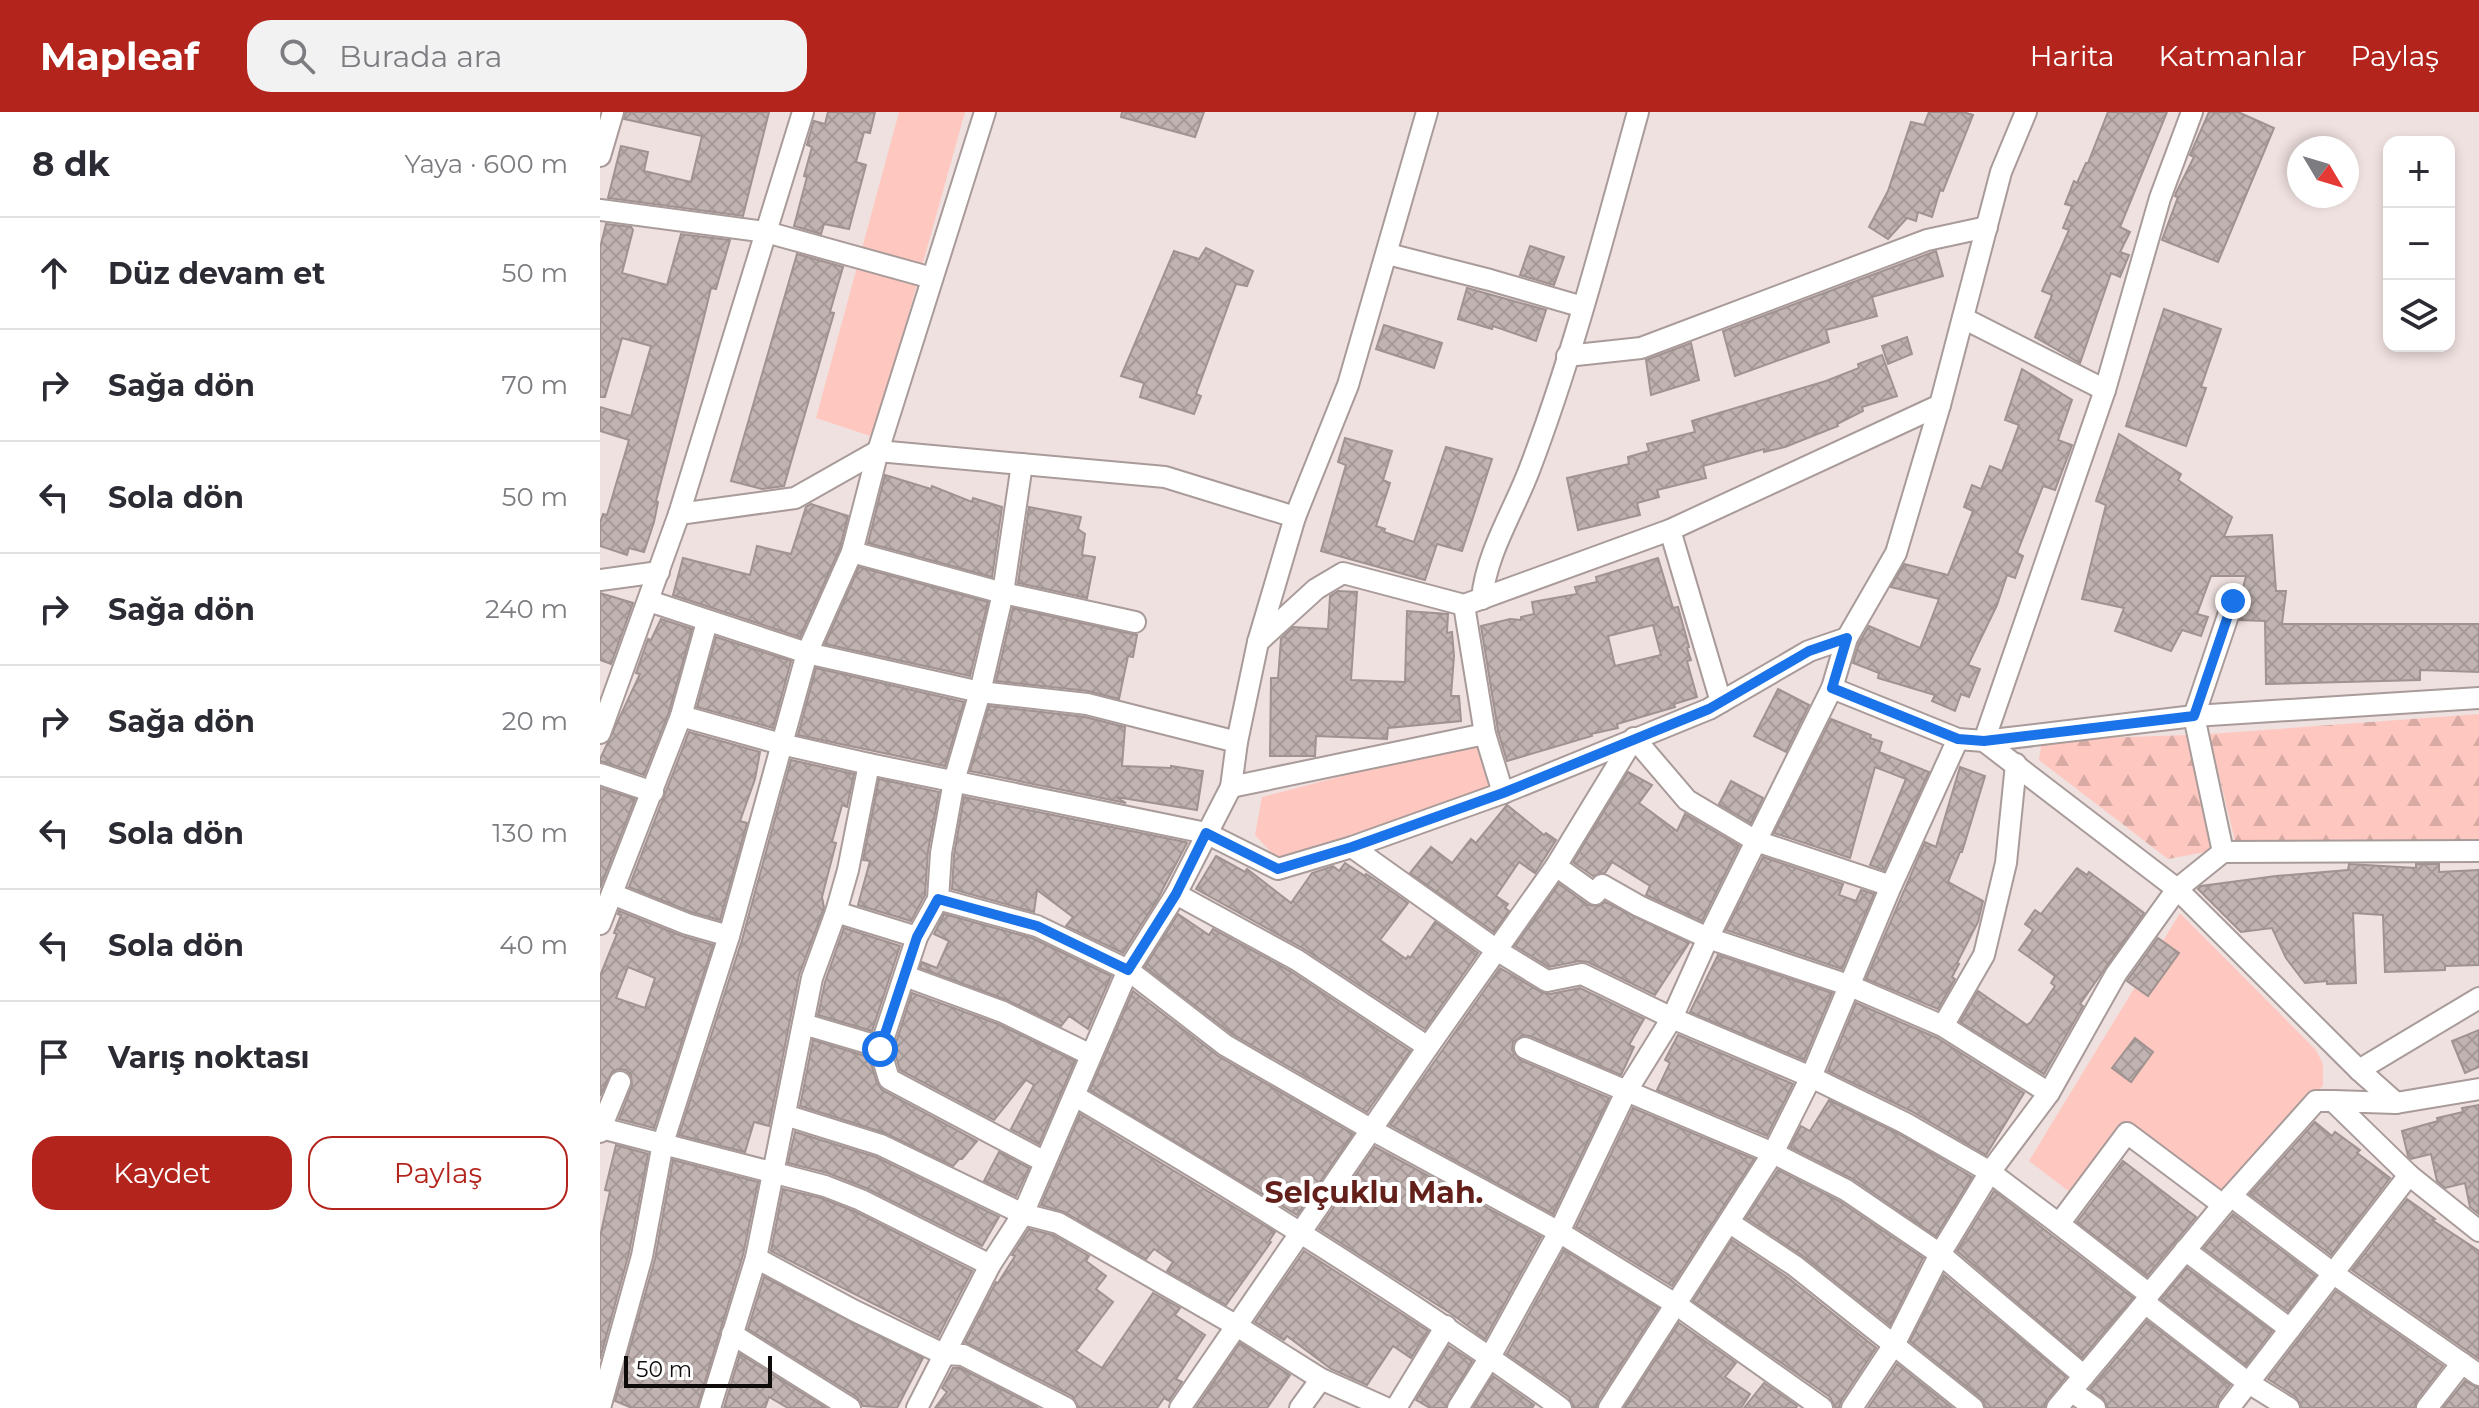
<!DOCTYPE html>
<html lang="tr">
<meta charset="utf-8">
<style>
body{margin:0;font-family:Montserrat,sans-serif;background:#f2f2f3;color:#2b2b33}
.controls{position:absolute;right:24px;top:24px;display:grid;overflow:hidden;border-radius:16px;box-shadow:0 4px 12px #0003}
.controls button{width:72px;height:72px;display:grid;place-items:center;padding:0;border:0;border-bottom:2px solid #e1e1e2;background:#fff;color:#2b2b33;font:40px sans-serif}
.compass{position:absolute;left:1687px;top:24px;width:72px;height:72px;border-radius:50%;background:#fff;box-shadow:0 4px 12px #0003;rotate:128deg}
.scale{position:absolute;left:24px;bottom:20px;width:148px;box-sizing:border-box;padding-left:8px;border:4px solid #0f0b0a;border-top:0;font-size:22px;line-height:28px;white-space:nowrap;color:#0f0b0a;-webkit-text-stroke:6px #fff;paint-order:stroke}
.stop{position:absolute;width:24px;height:24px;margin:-18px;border:6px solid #1a73e8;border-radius:50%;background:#fff}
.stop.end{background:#1a73e8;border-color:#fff;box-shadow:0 2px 8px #0008}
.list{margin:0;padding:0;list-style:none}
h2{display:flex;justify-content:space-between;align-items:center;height:104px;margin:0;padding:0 32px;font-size:34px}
h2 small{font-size:26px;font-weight:400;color:#7c7c81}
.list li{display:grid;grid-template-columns:52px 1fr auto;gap:24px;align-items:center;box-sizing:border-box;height:112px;padding:0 32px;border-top:2px solid #e1e1e2}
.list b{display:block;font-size:30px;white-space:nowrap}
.list em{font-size:26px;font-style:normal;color:#7c7c81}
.actions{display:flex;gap:16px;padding:24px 32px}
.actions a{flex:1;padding:18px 0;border:2px solid #b3241d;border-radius:24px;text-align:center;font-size:28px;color:#b3241d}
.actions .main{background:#b3241d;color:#fff}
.icon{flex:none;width:44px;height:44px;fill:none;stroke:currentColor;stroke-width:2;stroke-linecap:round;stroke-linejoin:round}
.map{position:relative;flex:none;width:1879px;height:1296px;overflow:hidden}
header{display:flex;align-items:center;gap:48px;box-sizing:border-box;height:112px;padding:0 40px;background:#b3241d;color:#fff}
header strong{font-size:38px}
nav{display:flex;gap:44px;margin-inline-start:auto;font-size:28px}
.search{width:560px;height:72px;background:#f2f2f3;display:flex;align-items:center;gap:20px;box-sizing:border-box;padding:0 28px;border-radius:24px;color:#7c7c81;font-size:30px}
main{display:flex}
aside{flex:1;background:#fff}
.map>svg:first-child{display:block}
</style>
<header>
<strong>Mapleaf</strong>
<div class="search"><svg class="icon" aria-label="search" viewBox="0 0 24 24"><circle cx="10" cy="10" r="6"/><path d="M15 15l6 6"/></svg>Burada ara</div>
<nav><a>Harita</a><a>Katmanlar</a><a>Paylaş</a></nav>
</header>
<main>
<aside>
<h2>8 dk<small>Yaya · 600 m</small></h2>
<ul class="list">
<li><svg class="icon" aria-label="ahead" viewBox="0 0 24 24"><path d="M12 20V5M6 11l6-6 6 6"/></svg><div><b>Düz devam et</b></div><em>50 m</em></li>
<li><svg class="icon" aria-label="right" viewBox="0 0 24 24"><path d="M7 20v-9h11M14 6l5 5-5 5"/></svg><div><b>Sağa dön</b></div><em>70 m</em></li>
<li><svg class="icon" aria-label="left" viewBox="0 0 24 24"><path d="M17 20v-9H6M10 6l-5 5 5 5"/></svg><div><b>Sola dön</b></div><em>50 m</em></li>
<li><svg class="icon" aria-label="right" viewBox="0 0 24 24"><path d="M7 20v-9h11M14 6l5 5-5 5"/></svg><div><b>Sağa dön</b></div><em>240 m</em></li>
<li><svg class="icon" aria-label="right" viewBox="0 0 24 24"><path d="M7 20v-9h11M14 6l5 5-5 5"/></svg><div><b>Sağa dön</b></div><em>20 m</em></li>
<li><svg class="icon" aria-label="left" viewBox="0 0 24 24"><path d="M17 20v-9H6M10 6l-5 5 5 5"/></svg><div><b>Sola dön</b></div><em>130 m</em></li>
<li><svg class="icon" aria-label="left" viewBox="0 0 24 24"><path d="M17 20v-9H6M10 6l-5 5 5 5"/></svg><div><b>Sola dön</b></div><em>40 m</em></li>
<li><svg class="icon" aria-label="arrive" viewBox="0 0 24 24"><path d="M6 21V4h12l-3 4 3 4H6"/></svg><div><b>Varış noktası</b></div></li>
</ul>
<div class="actions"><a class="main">Kaydet</a><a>Paylaş</a></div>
</aside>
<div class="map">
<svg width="1879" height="1296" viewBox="0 0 1879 1296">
<defs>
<pattern id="forest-firs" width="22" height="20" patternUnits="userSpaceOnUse" patternTransform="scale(2)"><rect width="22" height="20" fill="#fec8c0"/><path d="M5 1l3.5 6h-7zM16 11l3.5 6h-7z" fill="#d8aaa4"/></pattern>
<pattern id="building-cross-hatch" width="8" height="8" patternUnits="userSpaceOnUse" patternTransform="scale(2)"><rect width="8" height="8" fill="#c0b3b1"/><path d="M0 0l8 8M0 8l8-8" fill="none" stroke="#a49997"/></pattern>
</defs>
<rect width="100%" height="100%" fill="#efe1df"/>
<g fill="url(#forest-firs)">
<polygon points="1879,602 1879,728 1635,729 1609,622"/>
<polygon points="1587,623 1611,739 1568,747 1439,648 1442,628"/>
</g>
<g fill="#fec8c0">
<polygon points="299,0 365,0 278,312 270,324 216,306"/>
<polygon points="880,628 889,677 677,747 655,723 662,685"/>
<polygon points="1580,801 1716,938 1723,952 1723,974 1678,1015 1623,1079 1526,1009 1471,1081 1429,1049"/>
</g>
<g fill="url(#building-cross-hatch)" stroke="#9f9290" stroke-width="2" fill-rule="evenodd">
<polygon points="26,0 169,0 143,104 8,86 21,34 48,40 44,59 91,70 102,24 24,7"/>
<polygon points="228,0 275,0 270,21 264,20 256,50 266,53 249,117 224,112 221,122 194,114 207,65 204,64 212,35 207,33 213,11 214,9 225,12"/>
<polygon points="522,0 604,0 595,25 521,5"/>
<polygon points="1329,0 1363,0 1373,3 1343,79 1340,78 1332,105 1318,100 1316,109 1307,106 1288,127 1269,115 1288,79 1311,10 1324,13"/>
<polygon points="1508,0 1567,0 1520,115 1530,120 1520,140 1529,143 1520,165 1511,161 1480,251 1435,225 1452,183 1442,179 1469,118 1463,116 1472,94 1465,92 1474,69 1477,71 1486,51 1488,51"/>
<polygon points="1609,0 1638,0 1674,16 1618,150 1562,128 1578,85 1575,84 1576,81 1594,45 1590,43"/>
<polygon points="6,112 31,115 33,118 22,161 67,173 81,122 130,128 116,177 111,176 104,205 56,389 58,390 54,410 44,440 29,436 27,443 0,434 0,411 3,402 7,403 29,328 0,319 0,295 31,304 51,234 22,226 5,285 0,285 0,136"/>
<polygon points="930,134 964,145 954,173 920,163"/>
<polygon points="606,136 653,159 647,174 636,172 596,282 601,284 594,302 540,285 544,271 521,264 574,139 599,147"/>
<polygon points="1336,139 1343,164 1272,185 1277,204 1226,218 1229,230 1135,264 1123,219"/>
<polygon points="197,142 243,155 230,200 234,201 184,374 162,377 131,369"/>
<polygon points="867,176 946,198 936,229 893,214 892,217 858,207"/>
<polygon points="1564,197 1621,217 1601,275 1606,276 1586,334 1526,314"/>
<polygon points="784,213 842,231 834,256 776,237"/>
<polygon points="1307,225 1312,242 1288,252 1282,234"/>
<polygon points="1091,231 1099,268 1051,283 1046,248"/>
<polygon points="1282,243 1297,284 1262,295 1263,299 1237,312 1238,314 1185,335 1164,340 1164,337 1103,354 1106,366 1057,378 1059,385 1037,391 1040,403 978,418 967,366 1029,352 1028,345 1049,339 1047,332 1095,320 1092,309 1226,269 1259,256 1258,252"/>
<polygon points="1422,257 1472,288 1458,328 1472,333 1455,378 1443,374 1417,441 1423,444 1415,466 1407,463 1397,493 1368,553 1380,557 1369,585 1361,582 1355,599 1332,589 1335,583 1278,566 1279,561 1253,551 1259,531 1269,514 1320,536 1339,487 1291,475 1304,452 1348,463 1373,399 1364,395 1372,373 1381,377 1390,354 1402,359 1419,313 1405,308"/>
<polygon points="1519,322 1581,362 1578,368 1632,405 1624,425 1672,423 1676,479 1686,479 1682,512 1879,512 1879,560 1820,558 1820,568 1666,572 1665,509 1640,508 1645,492 1642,480 1646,464 1611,464 1597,502 1608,505 1601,524 1582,518 1571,539 1515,519 1524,496 1482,487 1506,393 1496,389"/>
<polygon points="745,326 792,339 783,368 790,371 776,414 785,417 784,420 814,430 846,335 892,347 862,439 837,432 825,468 721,439 746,353 738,350"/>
<polygon points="285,363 331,377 332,374 372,390 373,386 402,395 392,465 268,431"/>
<polygon points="211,392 248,404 240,436 200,525 73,483 83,446 150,463 157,434 191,442 206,395"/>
<polygon points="429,395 481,405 478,417 485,422 482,443 495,445 487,486 418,471"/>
<path d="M1058 446 1073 496 1078 495 1089 535 1087 536 1091 548 1087 549 1097 585 1074 592 1075 595 1017 612 1018 616 991 622 992 624 907 649 898 619 881 514 910 507 921 508V505L934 502 932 490 977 482 975 475 997 470 996 465ZM1053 513 1061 543 1015 554 1008 524Z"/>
<polygon points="259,455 388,490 370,564 225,532"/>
<polygon points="738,479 757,480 751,568 805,570 807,499 848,502 847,521 852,520 854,544 851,584 859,584 861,609 788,616 787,627 716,624 715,644 670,644 671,566 678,566 681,527 693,515 728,517 730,484"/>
<polygon points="0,481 33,491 11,552 0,548"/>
<polygon points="413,496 537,523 533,545 528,544 519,587 488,579 396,569"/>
<polygon points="61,507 92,517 69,600 44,663 0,649 0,647 40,562 36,561 48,527 51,528"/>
<polygon points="116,525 191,549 173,616 97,595"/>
<polygon points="216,556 364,590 345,654 198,623"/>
<polygon points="1178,577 1209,593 1186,640 1154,624"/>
<polygon points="389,594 485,605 525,615 522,654 571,656 571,654 603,659 597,698 516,685 526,691 370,659"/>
<polygon points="1231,607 1271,623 1270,626 1282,630 1279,640 1329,660 1284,758 1270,753 1306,667 1275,655 1250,746 1174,721"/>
<polygon points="89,620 160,640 155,667 140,709 147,711 120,808 91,800 29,775"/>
<polygon points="191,648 254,662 247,695 242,693 232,730 236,731 222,785 224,796 199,863 169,1014 154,1010 145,1040 79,1023 142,828"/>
<polygon points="1360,655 1385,664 1362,740 1360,740 1348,770 1383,789 1378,810 1357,851 1359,852 1352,865 1355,867 1338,897 1266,867 1325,730 1336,735"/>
<polygon points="1028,660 1052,673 1039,691 1077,719 1085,702 1139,734 1102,809 1046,783 1050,774 1012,750 1005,761 993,764 973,750"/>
<polygon points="279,667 339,680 328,739 325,783 311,809 258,793 270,749 263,748"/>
<polygon points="1131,669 1163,686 1151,711 1119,692"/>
<polygon points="0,676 35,687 0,776"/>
<polygon points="364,685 585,730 587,731 557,788 523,841 466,814 473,805 437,778 434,800 352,777 354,743"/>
<polygon points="907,693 944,723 946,721 956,728 935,761 919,750 896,784 908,792 905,796 909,799 894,820 810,761 831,735 852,751 871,727 876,731"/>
<polygon points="616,744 645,760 647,757 691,791 712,761 733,754 739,759 745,751 765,764 766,762 774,767 808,791 780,828 806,847 808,844 810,846 835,810 878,841 825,917 704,837 596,777"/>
<polygon points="1163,745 1243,772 1239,783 1256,789 1261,778 1274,782 1242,857 1126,818"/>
<polygon points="1749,752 1816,756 1816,752 1839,752 1839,760 1879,758 1879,853 1845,854 1845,858 1785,860 1783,803 1753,801 1756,871 1727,872 1727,869 1705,871 1686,846 1672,816 1641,820 1598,777 1601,774 1676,764 1748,758"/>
<polygon points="1477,756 1487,763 1489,760 1544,801 1480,892 1483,894 1444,962 1360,910 1378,879 1427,913 1431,910 1455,874 1451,871 1455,864 1419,838 1433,818 1425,812 1435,798 1441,802"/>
<polygon points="959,772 988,793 999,794 1005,790 1089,831 1055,883 988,850 979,849 949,855 915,834"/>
<path d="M19 799 82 824 113 833 54 1016 19 1007 32 974 31 963 26 958 18 957 12 960 0 984V864L17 822 14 821 21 803 18 802ZM28 855 55 866 45 896 16 886Z"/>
<polygon points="344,802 432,826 511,864 488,917 469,904 461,914 407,888 320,856 322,850 337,856 349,829 334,822"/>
<polygon points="578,802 609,823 613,817 690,859 810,939 767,1000 632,922 545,855"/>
<polygon points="244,816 300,834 272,919 218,903 225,870"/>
<polygon points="1558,826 1579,841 1548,884 1527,869"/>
<polygon points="1118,843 1232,881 1204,948 1090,900"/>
<polygon points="900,856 941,880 950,882 980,876 1044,907 1029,933 1034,935 1021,963 930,924 923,923 913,930 912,938 920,948 1009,986 953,1102 790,1013"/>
<polygon points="533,879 618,944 753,1022 697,1103 490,978"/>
<polygon points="312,881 398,912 475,949 439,1032 411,1017 434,973 426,968 394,1008 300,958 294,937"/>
<polygon points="1256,891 1337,926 1424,981 1386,1043 1311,999 1228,959"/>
<polygon points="1879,918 1879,955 1865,961 1852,929"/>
<polygon points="1078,923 1193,972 1167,1024 1057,978 1070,951 1065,948"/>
<polygon points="1535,926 1553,940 1531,970 1512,956"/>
<polygon points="213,928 269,945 277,971 282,978 377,1029 362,1047 359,1047 353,1054 285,1021 200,994"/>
<polygon points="1229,988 1299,1022 1372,1065 1336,1124 1253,1067 1190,1035 1201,1014 1210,1019"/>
<polygon points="1879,993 1879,1102 1870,1095 1865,1071 1845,1076 1837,1069 1831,1042 1811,1047 1808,1044 1802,1019 1838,1009 1837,1006 1863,1000 1862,996"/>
<polygon points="1033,996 1154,1047 1072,1174 976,1115"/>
<polygon points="480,1002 675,1120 669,1129 671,1130 626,1193 567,1159 573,1150 554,1137 546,1147 464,1100 441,1093"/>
<polygon points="1715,1010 1732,1024 1735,1020 1760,1038 1757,1041 1790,1066 1731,1143 1650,1082"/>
<polygon points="195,1020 276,1045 399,1105 382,1134 266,1076 228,1061 188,1051"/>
<polygon points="16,1033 48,1042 29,1141 0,1247 0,1125 10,1079 5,1078"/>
<polygon points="775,1035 941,1125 885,1227 853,1203 719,1117"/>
<polygon points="399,1040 429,1056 416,1084 384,1069"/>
<polygon points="73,1048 158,1070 143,1143 97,1296 32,1296 15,1289 55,1147"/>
<polygon points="1523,1049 1596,1105 1547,1164 1477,1110"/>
<polygon points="1178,1058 1239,1089 1323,1146 1290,1213 1203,1144 1146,1106"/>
<polygon points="183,1077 221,1086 256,1100 372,1159 338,1225 171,1139"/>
<polygon points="1394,1079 1533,1186 1482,1246 1357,1139"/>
<polygon points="1807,1087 1835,1107 1832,1108 1879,1139 1879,1247 1752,1158"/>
<polygon points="1633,1102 1715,1164 1688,1199 1604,1136"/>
<polygon points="429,1117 453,1123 489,1144 486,1149 506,1164 496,1177 513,1190 476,1239 502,1256 553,1181 580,1196 575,1203 605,1223 576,1267 582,1270 569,1289 564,1286 557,1296 479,1296 472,1284 365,1230 396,1170 398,1171 415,1144 412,1143"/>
<polygon points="1132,1128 1187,1165 1276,1236 1241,1289 1239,1296 1235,1295 1230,1285 1093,1189"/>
<polygon points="964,1138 1058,1196 998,1289 996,1296 974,1296 969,1285 907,1242"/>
<polygon points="704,1139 828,1219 811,1246 793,1234 767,1273 731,1257 687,1224 684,1228 655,1210"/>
<polygon points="1587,1156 1672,1219 1646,1253 1561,1187"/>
<polygon points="1344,1163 1466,1265 1447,1288 1444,1296 1386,1296 1381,1286 1310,1229"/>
<polygon points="164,1165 323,1246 297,1296 263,1294 257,1285 148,1217"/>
<polygon points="1736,1179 1843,1254 1817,1288 1814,1296 1702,1296 1696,1285 1668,1267"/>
<polygon points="1547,1209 1630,1273 1619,1288 1616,1296 1508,1296 1503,1286 1490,1277"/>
<polygon points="1079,1211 1136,1251 1125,1265 1150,1282 1141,1296 1024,1296"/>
<polygon points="640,1231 690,1263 667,1296 596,1296"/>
<polygon points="849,1234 872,1249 845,1296 830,1296 816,1288"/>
<polygon points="140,1242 226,1296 188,1296 169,1285 165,1296 124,1296"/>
<polygon points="1297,1252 1352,1296 1268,1296"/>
<polygon points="353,1256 360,1256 438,1296 335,1296 347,1280 342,1276"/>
<polygon points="893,1264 934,1293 932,1296 873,1296"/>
<polygon points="1865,1269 1879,1276 1879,1296 1843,1296"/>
<polygon points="1164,1271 1197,1294 1196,1296 1144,1296"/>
</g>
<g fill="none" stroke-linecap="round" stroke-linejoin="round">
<g stroke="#a89b99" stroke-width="24">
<g id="minor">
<polyline points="1592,0 1560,86 1505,278 1384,629 1577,777 1759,958 1796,991"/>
<polyline points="0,44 13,0"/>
<polyline points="0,98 166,120 332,166"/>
<polyline points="788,142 890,168 983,195"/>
<polyline points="1363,206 1505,278"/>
<polyline points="967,244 1041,236 1327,128 1387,115"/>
<polyline points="422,352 403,481 380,580 354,669 341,741 338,787 317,825 280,937 289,967 445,1050"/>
<polyline points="79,402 195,386 278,339 565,365 695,405"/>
<polyline points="1070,418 1121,590"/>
<polyline points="252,440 403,481 535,510"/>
<polyline points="0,468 59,460"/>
<path d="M882 487C886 441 914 399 930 356 974 240 1005 119 1038 0"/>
<polyline points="49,489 207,541 380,580 487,592 637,630"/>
<polyline points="864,493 885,622 903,681"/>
<polyline points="658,530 716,477 743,461 864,493 1070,418 1340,293"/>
<polyline points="1232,576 1358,627 1384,629 1594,604 1879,586"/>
<polyline points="81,604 181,632 269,652 606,721 678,757 752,735 903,681 1109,597 1209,539 1247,526"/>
<polyline points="0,621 79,402 203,0"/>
<polyline points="0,662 53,680"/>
<polyline points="631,675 885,622"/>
<polyline points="752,735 898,839 947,869 982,862 1072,906 1211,965 1305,1011 1390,1060 1459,1112"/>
<polyline points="1623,740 1594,604 1633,489"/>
<polyline points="956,754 995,782 1002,773 1039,794 1108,826 1248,873 1343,914 1449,981"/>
<polyline points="12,782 87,812 129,824"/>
<polyline points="576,782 697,848 828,935"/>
<polyline points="338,787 437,814 528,858 625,933 772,1018 959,1120 1077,1193 1222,1296"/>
<polyline points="236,800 317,825"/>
<polyline points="0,812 81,604 107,510"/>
<polyline points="305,864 403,900 491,943"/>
<polyline points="203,912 281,935"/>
<polyline points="1343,914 1384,843 1406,751 1416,652"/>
<polyline points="925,936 1173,1041 1246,1078 1340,1142 1484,1264"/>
<polyline points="1759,958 1879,886"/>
<polyline points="1879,977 1796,991 1733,989 1809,1063 1879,1119"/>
<path d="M475 984C641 1082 805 1183 961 1296"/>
<polyline points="185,1003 281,1033 423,1102 458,1111 637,1214 721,1267 786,1296"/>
<polyline points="1,1016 20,970"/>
<polyline points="0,1020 1,1016 225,1074 261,1088 390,1153"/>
<polyline points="1631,1084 1716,989 1733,989"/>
<polyline points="1130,1111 1195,1154 1373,1296"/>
<polyline points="1585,1138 1690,1217"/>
<polyline points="156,1146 253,1198 343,1242 363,1243 466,1296"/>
<polyline points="1549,1182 1623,1093"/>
<polyline points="1545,1191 1647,1270 1689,1296"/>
<polyline points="132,1222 250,1296"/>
<polyline points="1471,1279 1495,1296"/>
<polyline points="0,1296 42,1144 63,1031 129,824 207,541 252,440 278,339 385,0"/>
<polyline points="110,1296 156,1146 212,866 236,800 248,758 269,652"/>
<polyline points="317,1296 390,1153 423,1102 528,858 576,782 631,675 637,630 658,530 695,405 748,273 827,0"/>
<polyline points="580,1296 828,935 956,754 1034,626 1087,688 1156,729 1291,774"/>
<polyline points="700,1296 721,1267"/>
<polyline points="796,1296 846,1214"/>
<polyline points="858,1296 890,1245 959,1120 1026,980 1072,906 1108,826 1232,576 1247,526 1296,441 1340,293 1401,60 1426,0"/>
<polyline points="1009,1296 1173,1041 1211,965 1291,774 1358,627"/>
<polyline points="1252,1296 1295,1231 1340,1142 1390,1060 1449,981 1516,862 1577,777 1623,740 1879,739"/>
<polyline points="1457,1296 1545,1191 1549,1182 1459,1112 1527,1021 1623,1093 1631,1084 1734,1162 1879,1263"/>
<polyline points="1629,1296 1809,1063"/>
<polyline points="1827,1296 1862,1251"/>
</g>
</g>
<use href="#minor" stroke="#fff" stroke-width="20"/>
</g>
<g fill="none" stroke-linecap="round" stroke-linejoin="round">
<polyline stroke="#1a73e8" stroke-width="10" points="280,937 317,825 338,787 437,814 528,858 576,782 606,721 678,757 752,735 903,681 1109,597 1209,539 1247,526 1232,576 1358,627 1384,629 1594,604 1633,489"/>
</g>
<g text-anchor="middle" stroke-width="8" stroke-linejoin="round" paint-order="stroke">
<g font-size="30" font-weight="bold" fill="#631f19" stroke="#fff">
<text x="774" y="1091">Selçuklu Mah.</text>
</g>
</g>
</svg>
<div class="controls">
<button>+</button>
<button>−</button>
<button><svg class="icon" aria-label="layers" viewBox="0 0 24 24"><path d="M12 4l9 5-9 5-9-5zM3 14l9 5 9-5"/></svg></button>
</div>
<svg class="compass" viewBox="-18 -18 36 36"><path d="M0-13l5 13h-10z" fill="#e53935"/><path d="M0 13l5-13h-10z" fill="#7c7c81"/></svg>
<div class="scale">50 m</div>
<div class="stop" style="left:280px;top:937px"></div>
<div class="stop end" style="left:1633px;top:489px"></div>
</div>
</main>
